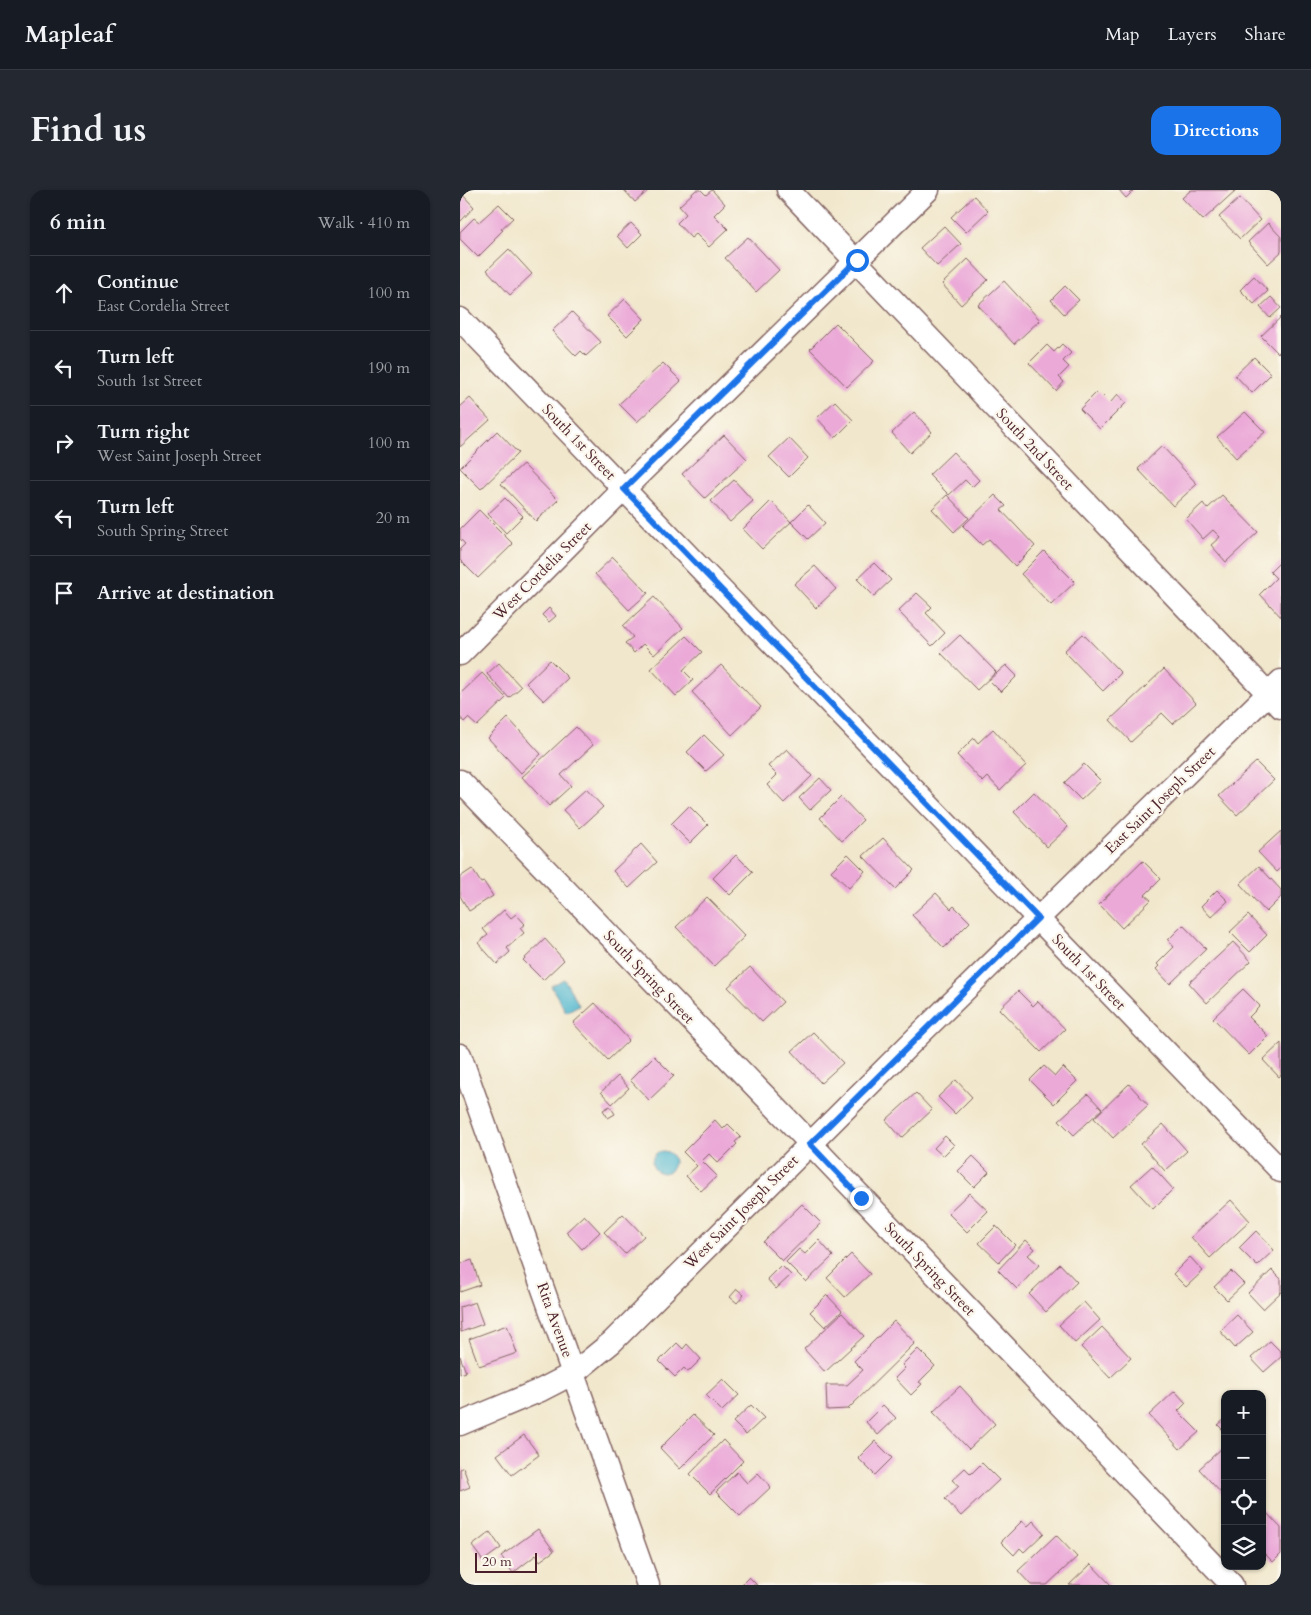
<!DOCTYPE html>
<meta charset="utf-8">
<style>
body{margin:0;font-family:Cardo,serif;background:#242831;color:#f1f3f6}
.controls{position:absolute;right:15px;bottom:15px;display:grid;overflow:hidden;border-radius:10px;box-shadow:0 1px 4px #0004}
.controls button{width:45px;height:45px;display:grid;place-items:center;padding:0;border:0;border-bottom:1px solid #363941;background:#171b24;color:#f1f3f6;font:25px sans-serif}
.scale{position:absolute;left:15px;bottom:12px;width:62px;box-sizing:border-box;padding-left:5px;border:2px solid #4a1f2b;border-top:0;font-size:14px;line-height:18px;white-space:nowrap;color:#4a1f2b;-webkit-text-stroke:4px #fbf7ec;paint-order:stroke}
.stop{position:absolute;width:15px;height:15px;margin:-11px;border:4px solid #1a73e8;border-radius:50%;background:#fff}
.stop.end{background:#1a73e8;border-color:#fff;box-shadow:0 1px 5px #0008}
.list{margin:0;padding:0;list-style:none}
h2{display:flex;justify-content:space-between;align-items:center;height:65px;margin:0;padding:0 20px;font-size:21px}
h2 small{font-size:16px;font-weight:400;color:#9ea1a6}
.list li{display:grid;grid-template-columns:32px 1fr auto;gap:15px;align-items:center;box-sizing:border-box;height:75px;padding:0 20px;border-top:1px solid #363941}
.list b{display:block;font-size:19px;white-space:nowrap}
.list p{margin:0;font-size:16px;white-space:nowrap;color:#9ea1a6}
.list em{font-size:16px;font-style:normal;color:#9ea1a6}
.icon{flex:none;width:28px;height:28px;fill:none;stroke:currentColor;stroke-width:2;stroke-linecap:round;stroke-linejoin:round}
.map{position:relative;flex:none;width:821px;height:1395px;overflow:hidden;border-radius:15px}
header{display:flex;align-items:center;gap:30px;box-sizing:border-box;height:70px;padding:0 25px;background:#171b24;border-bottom:1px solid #363941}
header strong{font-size:24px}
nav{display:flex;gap:28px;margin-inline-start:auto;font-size:18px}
.intro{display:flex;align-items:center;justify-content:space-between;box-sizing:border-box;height:120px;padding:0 30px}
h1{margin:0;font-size:35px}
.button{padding:12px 22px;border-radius:15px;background:#1a73e8;color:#fff;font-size:18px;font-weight:700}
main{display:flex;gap:30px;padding:0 30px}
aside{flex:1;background:#171b24;border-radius:15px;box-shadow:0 1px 4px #0004}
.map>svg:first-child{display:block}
</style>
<header>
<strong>Mapleaf</strong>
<nav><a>Map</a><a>Layers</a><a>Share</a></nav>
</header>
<div class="intro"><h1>Find us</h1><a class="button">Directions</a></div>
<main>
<aside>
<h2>6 min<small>Walk · 410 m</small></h2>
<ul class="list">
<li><svg class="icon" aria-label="ahead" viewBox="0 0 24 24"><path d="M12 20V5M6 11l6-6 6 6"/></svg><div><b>Continue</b><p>East Cordelia Street</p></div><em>100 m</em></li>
<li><svg class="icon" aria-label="left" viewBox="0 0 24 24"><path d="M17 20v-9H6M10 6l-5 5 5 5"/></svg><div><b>Turn left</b><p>South 1st Street</p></div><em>190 m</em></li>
<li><svg class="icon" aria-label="right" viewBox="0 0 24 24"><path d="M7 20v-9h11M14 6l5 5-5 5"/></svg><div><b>Turn right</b><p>West Saint Joseph Street</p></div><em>100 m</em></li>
<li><svg class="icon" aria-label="left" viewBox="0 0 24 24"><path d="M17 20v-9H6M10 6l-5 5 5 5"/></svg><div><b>Turn left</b><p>South Spring Street</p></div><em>20 m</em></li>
<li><svg class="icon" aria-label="arrive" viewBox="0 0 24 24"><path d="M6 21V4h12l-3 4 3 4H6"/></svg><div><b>Arrive at destination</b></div></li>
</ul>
</aside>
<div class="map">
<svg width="821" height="1395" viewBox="0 0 821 1395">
<rect width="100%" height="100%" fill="#fbf7ec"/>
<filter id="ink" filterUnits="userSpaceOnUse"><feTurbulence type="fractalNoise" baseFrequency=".02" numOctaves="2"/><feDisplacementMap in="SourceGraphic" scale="10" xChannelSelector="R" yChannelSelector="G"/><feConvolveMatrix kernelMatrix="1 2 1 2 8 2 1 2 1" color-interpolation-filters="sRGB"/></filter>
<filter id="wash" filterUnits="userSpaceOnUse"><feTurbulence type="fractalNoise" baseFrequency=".0096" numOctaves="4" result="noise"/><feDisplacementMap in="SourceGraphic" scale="20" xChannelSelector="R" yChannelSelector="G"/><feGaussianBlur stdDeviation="1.12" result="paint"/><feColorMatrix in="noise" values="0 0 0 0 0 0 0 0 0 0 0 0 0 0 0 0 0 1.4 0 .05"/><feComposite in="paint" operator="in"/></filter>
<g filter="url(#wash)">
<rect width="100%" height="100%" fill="#f1e7cc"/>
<g fill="#51b7cf" stroke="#4e6b7d">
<polygon points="104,789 119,815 106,822 91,796"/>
<circle cx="203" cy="972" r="11"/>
</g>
<g id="blocks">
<g fill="#eba9d8">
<polygon points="164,0 189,0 175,12"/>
<polygon points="236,0 241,0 246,5 252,0 265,14 254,25 268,39 249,57 236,44 231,48 217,33 226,24 219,16"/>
<polygon points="659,0 674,0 666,8"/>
<polygon points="731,0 776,0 743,30 722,8"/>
<polygon points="0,2 14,17 0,32"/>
<polygon points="514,6 528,21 506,42 491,27"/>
<polygon points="780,8 800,30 780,49 759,27"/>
<polygon points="39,14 53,28 41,39 43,40 34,49 35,50 18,67 0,49 0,42 14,28 19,32"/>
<polygon points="171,33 182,44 168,58 157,46"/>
<polygon points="808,33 821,47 821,62 808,74 788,52"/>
<polygon points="484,36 501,54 477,76 460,58"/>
<polygon points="288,47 319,80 296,102 265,68"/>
<polygon points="49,59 72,84 50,105 27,80"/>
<polygon points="508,69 528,90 501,115 482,94"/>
<polygon points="794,86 808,101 794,114 780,100"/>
<polygon points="544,91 580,130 554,154 518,115"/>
<polygon points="605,96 619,110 604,124 591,110"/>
<polygon points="811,107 821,118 810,128 800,117"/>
<polygon points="165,109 184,129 167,146 147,126"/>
<polygon points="112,122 141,152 126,166 121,161 116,166 92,141"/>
<polygon points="821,127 821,160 818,163 801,146"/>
<polygon points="376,133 414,171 387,197 350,159"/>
<polygon points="602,154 611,163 603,171 609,177 599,187 604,192 596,201 569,173 587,155 594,162"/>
<polygon points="794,167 811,184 792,203 775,185"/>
<polygon points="203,173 221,191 177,232 159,214"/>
<polygon points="638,201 650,213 658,204 666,213 640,239 620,219"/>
<polygon points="10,208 30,230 0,257 0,217"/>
<polygon points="375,211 393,230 375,248 357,228"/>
<polygon points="454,222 472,242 450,263 432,243"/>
<polygon points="785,222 805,242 776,268 757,247"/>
<polygon points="37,241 58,263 21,299 0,278"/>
<polygon points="264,245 287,269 245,308 222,284"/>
<polygon points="329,248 348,268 329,287 309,267"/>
<polygon points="702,256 737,294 713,316 678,279"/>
<polygon points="493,262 519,290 512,297 505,290 489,305 469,285"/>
<polygon points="63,274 98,310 76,331 41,294"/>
<polygon points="274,290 293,311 270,332 251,311"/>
<polygon points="487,305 509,328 494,342 472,319"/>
<polygon points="535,305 546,316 541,320 575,356 555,376 529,349 522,355 503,336"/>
<polygon points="762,305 798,342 766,372 751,355 760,347 753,340 743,349 726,329 743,313 747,319"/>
<polygon points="45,308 63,326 46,343 28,324"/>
<polygon points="311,311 331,332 348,315 365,333 348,349 331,332 302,359 283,339"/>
<polygon points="19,320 53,354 18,388 0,370 0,359 5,354 0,349 0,339"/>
<polygon points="584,361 615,392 591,415 561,384"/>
<polygon points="153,367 188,403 169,420 135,384"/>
<polygon points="821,371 821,427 800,404 816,388 810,382"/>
<polygon points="414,373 431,390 414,406 397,389"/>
<polygon points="355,376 376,399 356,418 334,394"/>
<polygon points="457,403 472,417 466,423 485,443 472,456 438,421"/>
<polygon points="194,407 223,438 194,465 183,454 174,463 165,453 173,447 163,436"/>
<polygon points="89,418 96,426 89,432 82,425"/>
<polygon points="623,444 661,483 643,501 604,461"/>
<polygon points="500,445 536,482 517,500 481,463"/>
<polygon points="226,446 242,462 223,480 233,490 216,506 191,479"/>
<polygon points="90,470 108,488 84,511 66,493"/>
<polygon points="39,473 61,497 49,508 27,484"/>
<polygon points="261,475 301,517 272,545 232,502"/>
<polygon points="546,475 557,486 541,502 529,490"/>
<polygon points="704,479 736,513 713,534 702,523 671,552 650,530"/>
<polygon points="22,483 46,508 17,536 8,528 4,532 0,527 0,504"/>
<polygon points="48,528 81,564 61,583 28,548"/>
<polygon points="116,537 133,555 101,585 111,596 89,616 62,587"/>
<polygon points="533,539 566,575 540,600 528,587 523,592 497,565 514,548 518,553"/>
<polygon points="244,545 264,565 246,581 227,562"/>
<polygon points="327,559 352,586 324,613 307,595 317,585 308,576"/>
<polygon points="796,572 814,590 777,625 759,606"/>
<polygon points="624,574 641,591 621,610 604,593"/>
<polygon points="360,588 371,600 350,620 339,608"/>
<polygon points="126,599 143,617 120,638 103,620"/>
<polygon points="574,602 608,637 587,657 554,622"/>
<polygon points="381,607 403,630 382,651 360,628"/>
<polygon points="229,616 248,635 230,653 211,634"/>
<polygon points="821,641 821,678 817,682 798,662"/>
<polygon points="423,648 454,680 435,699 403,666"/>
<polygon points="181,654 197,672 169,698 153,681"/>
<polygon points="388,664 405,681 389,698 371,681"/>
<polygon points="276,665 293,682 270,705 253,688"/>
<polygon points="683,671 701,689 685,705 691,710 662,738 639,714"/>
<polygon points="799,676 821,700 821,707 806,722 780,694"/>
<polygon points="12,679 21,693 24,692 33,706 9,721 0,706 0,687"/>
<polygon points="757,700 768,711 751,727 741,716"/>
<polygon points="476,703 491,719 494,716 510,732 484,758 452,725"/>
<polygon points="247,707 285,746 254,776 216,737"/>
<polygon points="44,720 51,728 56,724 65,734 60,738 64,743 47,758 50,762 37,774 18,753 28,745 23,739"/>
<polygon points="788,725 807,745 790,762 770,742"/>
<polygon points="723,735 746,759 710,794 696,779 699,776 697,774 714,757 708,750"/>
<polygon points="85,749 104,770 83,790 63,770"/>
<polygon points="773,752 791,771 747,813 729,793"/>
<polygon points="290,777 323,812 302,832 268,797"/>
<polygon points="783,799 800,816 789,827 808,846 789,865 753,828"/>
<polygon points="558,801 573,816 578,811 605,839 581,862 539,819"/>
<polygon points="135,813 169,850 148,870 113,833"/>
<polygon points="353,842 383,873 361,893 332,861"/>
<polygon points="821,853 821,885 819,887 803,870"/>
<polygon points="194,866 214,886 189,910 170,890"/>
<polygon points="584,876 595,886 603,877 617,891 594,914 570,890"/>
<polygon points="158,886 169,898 152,914 141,902"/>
<polygon points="496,890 512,907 495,924 478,907"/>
<polygon points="669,894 688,915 653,948 634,928"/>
<polygon points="456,903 472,920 442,948 426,930"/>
<polygon points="628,904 642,919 614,945 599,930"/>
<polygon points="150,916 155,924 148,928 143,920"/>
<polygon points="255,930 263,939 268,934 281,947 275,952 277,954 258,973 249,964 242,971 257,986 241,1001 226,986 237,976 223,962"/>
<polygon points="703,934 727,961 705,981 681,954"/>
<polygon points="485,946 494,955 483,966 474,958"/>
<polygon points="513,966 529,982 514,997 498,981"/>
<polygon points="692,976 713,999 693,1019 671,995"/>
<polygon points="509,1003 528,1021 507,1042 488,1023"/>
<polygon points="771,1010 790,1031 750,1068 731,1047"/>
<polygon points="342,1014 361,1033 322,1071 303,1052"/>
<polygon points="163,1024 184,1046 165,1064 144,1042"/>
<polygon points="124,1025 140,1042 122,1059 106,1042"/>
<polygon points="536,1036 555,1055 539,1072 519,1053"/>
<polygon points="796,1041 814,1060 797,1076 779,1058"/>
<polygon points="359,1050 373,1066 346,1092 326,1072 339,1059 345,1064"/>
<polygon points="566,1050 575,1059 568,1065 579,1075 557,1099 538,1080"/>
<polygon points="391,1064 410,1084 385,1107 367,1088"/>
<polygon points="730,1067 743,1081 726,1097 713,1084"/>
<polygon points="12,1070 20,1095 0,1102 0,1074"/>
<polygon points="600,1074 617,1092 586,1122 569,1104"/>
<polygon points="321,1075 331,1085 316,1099 307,1089"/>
<polygon points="812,1080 821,1089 821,1102 803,1119 788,1103"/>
<polygon points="771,1081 784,1094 767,1110 754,1097"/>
<polygon points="277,1099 284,1105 277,1113 270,1107"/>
<polygon points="367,1105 382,1121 365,1137 350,1122"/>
<polygon points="15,1112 23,1134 1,1142 0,1117"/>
<polygon points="624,1112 640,1130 615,1153 599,1135"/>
<polygon points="382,1123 404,1146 365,1182 344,1159"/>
<polygon points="777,1125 793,1142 775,1158 760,1141"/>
<polygon points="434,1131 455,1153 388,1219 367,1220 366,1195 387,1195 403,1180 394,1171"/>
<polygon points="47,1135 57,1163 19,1176 9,1149"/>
<polygon points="642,1137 671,1168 650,1188 621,1157"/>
<polygon points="810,1151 821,1162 821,1167 804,1182 791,1168"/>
<polygon points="217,1153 223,1159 227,1154 241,1169 228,1182 224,1178 215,1187 199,1171"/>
<polygon points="458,1159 475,1176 459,1192 462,1194 451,1205 435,1188 445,1178 442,1175"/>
<polygon points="0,1166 6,1182 0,1184"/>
<polygon points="263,1189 279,1205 262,1221 246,1205"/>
<polygon points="500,1196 535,1234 509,1259 473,1222"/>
<polygon points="715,1201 726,1213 718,1221 739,1242 720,1259 689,1225"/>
<polygon points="291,1215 304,1228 286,1245 273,1232"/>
<polygon points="423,1215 436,1228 418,1245 406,1232"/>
<polygon points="233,1225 254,1245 220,1279 200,1258"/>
<polygon points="765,1229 765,1242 758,1235"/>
<polygon points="64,1245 79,1265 52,1285 37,1265"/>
<polygon points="263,1250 283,1271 250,1304 230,1284"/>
<polygon points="415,1251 432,1268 415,1285 398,1268"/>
<polygon points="762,1258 765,1261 765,1302 762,1304 739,1279"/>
<polygon points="522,1273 539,1290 501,1326 485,1309 499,1296 492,1290 505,1278 511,1284"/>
<polygon points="3,1277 10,1297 0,1301 0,1279"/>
<polygon points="277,1282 287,1293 298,1283 311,1297 280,1326 256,1302"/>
<polygon points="802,1318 821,1338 821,1364 813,1372 802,1361"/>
<polygon points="562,1331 568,1336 573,1331 584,1343 564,1362 560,1358 554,1365 541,1352"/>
<polygon points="78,1339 94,1361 80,1371 76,1365 53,1383 41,1366"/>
<polygon points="30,1342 41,1358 23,1371 12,1356"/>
<polygon points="596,1345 617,1367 587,1395 571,1395 558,1381"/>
<polygon points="631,1374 651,1395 609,1395"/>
<polygon points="289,1387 297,1395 281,1395"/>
</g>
</g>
</g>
<g filter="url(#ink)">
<use href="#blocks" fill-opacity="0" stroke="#846563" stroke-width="1"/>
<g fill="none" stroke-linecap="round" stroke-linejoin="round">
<g stroke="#846563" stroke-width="25">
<g id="minor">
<polyline points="328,0 821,517"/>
<polyline points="0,129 821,981"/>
<polyline points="0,464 164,299 468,0"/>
<polyline points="0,591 327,929 772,1395"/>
<polyline points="0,865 188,1395"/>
<polyline points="0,1234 81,1200 114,1183 152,1152 461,843 821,491"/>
</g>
</g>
<use href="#minor" stroke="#fff" stroke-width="22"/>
</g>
</g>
<g fill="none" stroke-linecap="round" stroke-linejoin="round" filter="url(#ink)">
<polyline stroke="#1a73e8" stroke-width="6" points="397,70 164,299 578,728 350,954 401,1008"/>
</g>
<g text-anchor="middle" stroke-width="4.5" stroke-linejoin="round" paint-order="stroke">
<g font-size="15" fill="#4a1f2b" stroke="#fbf7ec">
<text transform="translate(119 252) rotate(46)" y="5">South 1st Street</text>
<text transform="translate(575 259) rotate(47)" y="5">South 2nd Street</text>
<text transform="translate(82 381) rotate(-45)" y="5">West Cordelia Street</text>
<text transform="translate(700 610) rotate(-44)" y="5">East Saint Joseph Street</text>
<text transform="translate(629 782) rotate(46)" y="5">South 1st Street</text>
<text transform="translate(189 787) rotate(46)" y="5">South Spring Street</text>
<text transform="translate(281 1022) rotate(-45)" y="5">West Saint Joseph Street</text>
<text transform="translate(470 1079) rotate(46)" y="5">South Spring Street</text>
<text transform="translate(95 1130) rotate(70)" y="5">Rita Avenue</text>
</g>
</g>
</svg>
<div class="controls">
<button>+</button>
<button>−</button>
<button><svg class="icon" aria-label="locate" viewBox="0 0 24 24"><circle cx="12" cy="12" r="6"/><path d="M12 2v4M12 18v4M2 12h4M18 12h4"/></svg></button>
<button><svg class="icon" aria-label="layers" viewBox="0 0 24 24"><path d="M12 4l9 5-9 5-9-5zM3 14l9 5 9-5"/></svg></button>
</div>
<div class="scale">20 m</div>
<div class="stop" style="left:397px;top:70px"></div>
<div class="stop end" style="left:401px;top:1008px"></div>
</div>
</main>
